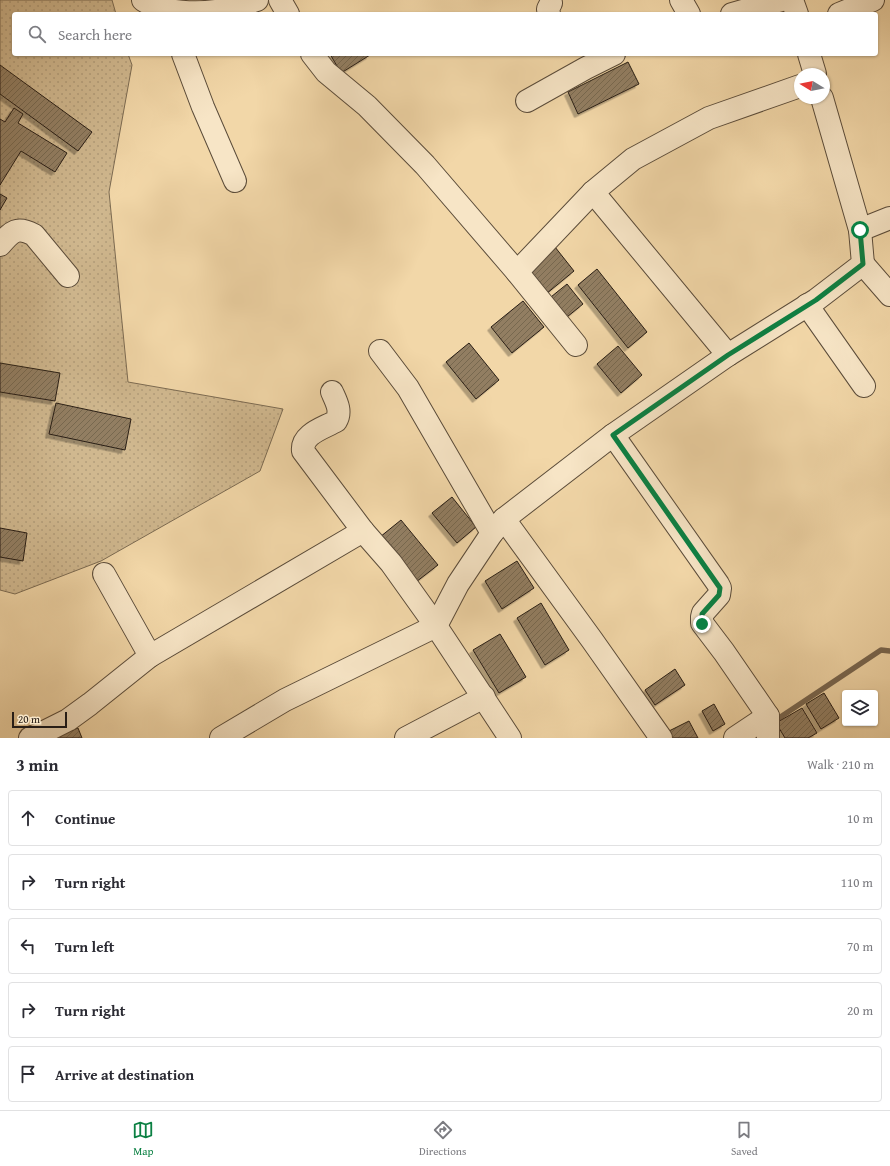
<!DOCTYPE html>
<meta charset="utf-8">
<style>
body{margin:0;font-family:"Gentium Book Plus",serif;background:#f7f7f7;color:#2b2b33}
.controls{position:absolute;right:12px;bottom:12px;display:grid;overflow:hidden;border-radius:4px;box-shadow:0 1px 3px #0004}
.controls button{width:36px;height:36px;display:grid;place-items:center;padding:0;border:0;border-bottom:1px solid #e1e1e2;background:#fff;color:#2b2b33;font:20px sans-serif}
.compass{position:absolute;left:794px;top:68px;width:36px;height:36px;border-radius:50%;background:#fff;box-shadow:0 1px 3px #0004;rotate:280deg}
.scale{position:absolute;left:12px;bottom:10px;width:55px;box-sizing:border-box;padding-left:4px;border:2px solid #291e16;border-top:0;font-size:11px;line-height:14px;white-space:nowrap;color:#291e16;-webkit-text-stroke:3px #f7e5c6;paint-order:stroke}
.stop{position:absolute;width:12px;height:12px;margin:-9px;border:3px solid #0b8043;border-radius:50%;background:#fff}
.stop.end{background:#0b8043;border-color:#fff;box-shadow:0 1px 4px #0008}
.list{margin:0;padding:0;list-style:none}
h2{display:flex;justify-content:space-between;align-items:center;height:52px;margin:0;padding:0 16px;font-size:17px}
h2 small{font-size:13px;font-weight:400;color:#7c7c81}
.list li{display:grid;grid-template-columns:26px 1fr auto;gap:12px;align-items:center;box-sizing:border-box;height:56px;margin:0 8px 8px;padding:0 8px;border:1px solid #e1e1e2;border-radius:4px}
.list b{display:block;font-size:15px;white-space:nowrap}
.list em{font-size:13px;font-style:normal;color:#7c7c81}
.icon{flex:none;width:22px;height:22px;fill:none;stroke:currentColor;stroke-width:2;stroke-linecap:round;stroke-linejoin:round}
.map{position:relative;flex:none;width:890px;height:738px;overflow:hidden}
.search{position:absolute;background:#fff;box-shadow:0 1px 3px #0004;left:12px;right:12px;top:12px;height:44px;display:flex;align-items:center;gap:10px;box-sizing:border-box;padding:0 14px;border-radius:4px;color:#7c7c81;font-size:15px}
.sheet{height:372px;background:#fff}
nav{display:flex;justify-content:space-around;align-items:center;box-sizing:border-box;height:56px;border-top:1px solid #e1e1e2;background:#fff;font-size:11px;color:#7c7c81}
nav a{display:grid;justify-items:center;gap:2px}
nav .on{color:#0b8043}
.map>svg:first-child{display:block}
</style>
<div class="map">
<svg width="890" height="738" viewBox="0 0 890 738">
<defs>
<pattern id="grass-dots" width="8" height="8" patternUnits="userSpaceOnUse"><rect width="8" height="8" fill="#d0b88f"/><path d="M2 2h.1M6 6h.1" fill="none" stroke="#b39e7b" stroke-width="1.8" stroke-linecap="round"/></pattern>
<pattern id="building-hatch" width="6" height="6" patternUnits="userSpaceOnUse"><rect width="6" height="6" fill="#927e62"/><path d="M-1 1l2-2M0 6l6-6M5 7l2-2" fill="none" stroke="#776750"/></pattern>
<filter id="shadow"><feDropShadow dx="-3.5" dy="3.5" stdDeviation="0" flood-color="#0004"/></filter>
</defs>
<rect width="100%" height="100%" fill="#f2d7a8"/>
<filter id="stains"><feTurbulence type="fractalNoise" baseFrequency=".005" numOctaves="4"/><feColorMatrix values="0 0 0 0 .2 0 0 0 0 .09 0 0 0 0 .02 0 0 0 .5 -.17"/></filter>
<radialGradient id="worn" r=".72"><stop offset=".6" stop-color="#630" stop-opacity="0"/><stop offset="1" stop-color="#630" stop-opacity=".3"/></radialGradient>
<polygon fill="url(#grass-dots)" stroke="#7c6b52" points="0,0 112,0 116,14 14,14 14,54 128,54 132,65 109,192 128,382 283,409 260,471 101,561 15,594 0,590"/>
<g fill="none" stroke-linecap="round" stroke-linejoin="round">
<polyline stroke="#796750" stroke-width="5.5" points="776,720 881,650 890,651"/>
</g>
<g fill="url(#building-hatch)" stroke="#291e16" filter="url(#shadow)">
<polygon points="330,54 369,54 370,55 341,73"/>
<polygon points="628,62 639,84 578,114 568,92"/>
<polygon points="0,65 92,132 78,151 0,94"/>
<polygon points="14,108 23,114 18,123 67,153 55,172 21,151 0,185 0,119 5,122"/>
<polygon points="0,194 7,198 0,210"/>
<polygon points="555,247 574,271 546,294 526,270"/>
<polygon points="597,269 647,332 628,348 578,285"/>
<polygon points="567,284 583,304 562,321 546,301"/>
<polygon points="523,301 544,327 512,353 491,327"/>
<polygon points="469,343 499,380 476,399 446,362"/>
<polygon points="618,346 642,375 621,393 597,364"/>
<polygon points="0,363 60,373 55,401 0,392"/>
<polygon points="56,403 131,419 125,450 49,434"/>
<polygon points="452,497 476,527 457,543 432,513"/>
<polygon points="401,520 438,565 416,582 380,537"/>
<polygon points="0,528 27,533 23,561 0,557"/>
<polygon points="517,561 534,588 502,609 485,581"/>
<polygon points="541,603 569,650 545,665 517,618"/>
<polygon points="500,634 526,677 499,693 473,650"/>
<polygon points="675,669 685,685 655,705 645,690"/>
<polygon points="824,693 839,718 821,729 806,704"/>
<polygon points="714,704 725,724 713,731 702,711"/>
<polygon points="802,708 817,733 808,738 785,738 776,723"/>
<polygon points="689,721 698,738 672,738 669,731"/>
<polygon points="78,728 82,738 52,738"/>
</g>
<g fill="none" stroke-linecap="round" stroke-linejoin="round">
<g stroke="#5b4c3a" stroke-width="24">
<g id="minor">
<path d="M143 0C167 16 210 14 236 7 243 6 250 2 257 0"/>
<polyline points="280,0 288,14"/>
<polyline points="681,0 689,14"/>
<polyline points="792,0 797,14"/>
<polyline points="549,14 548,9 551,3"/>
<polyline points="732,14 782,0"/>
<polyline points="839,14 873,0"/>
<polyline points="183,54 203,107 235,181"/>
<polyline points="312,54 326,72 367,106 425,165 517,272 576,345"/>
<polyline points="809,54 815,74"/>
<polyline points="527,101 586,68 614,54"/>
<polyline points="593,192 728,355"/>
<polyline points="860,230 890,218"/>
<path d="M0 245C12 231 17 226 34 235L68 276"/>
<polyline points="863,264 890,295"/>
<polyline points="517,272 593,192 633,159 709,118 800,86"/>
<polyline points="807,305 864,386"/>
<polyline points="380,351 408,388 492,533"/>
<path d="M332 392C336 401 342 411 336 421 324 428 301 434 303 451L363 531 391 563 436 626 510 738"/>
<polyline points="613,435 718,584 720,588 719,595 703,613 702,617 702,623 724,652 768,716 768,738"/>
<polyline points="504,519 592,640 661,738"/>
<polyline points="104,574 150,656"/>
<polyline points="30,738 44,732 68,720 90,704 150,656 363,531"/>
<polyline points="221,738 285,700 436,626 458,584 492,533 504,519 613,435 728,355 816,300 863,264 860,230 822,98"/>
<polyline points="406,738 484,697"/>
<polyline points="735,738 768,716"/>
</g>
</g>
<use href="#minor" stroke="#f7e5c6" stroke-width="22"/>
</g>
<g fill="none" stroke-linecap="round" stroke-linejoin="round">
<polyline stroke="#0b8043" stroke-width="5" points="702,624 702,614 719,595 720,588 613,435 728,355 816,300 863,264 860,230"/>
</g>
<rect width="100%" height="100%" filter="url(#stains)"/>
<rect width="100%" height="100%" fill="url(#worn)"/>
</svg>
<div class="controls">
<button><svg class="icon" aria-label="layers" viewBox="0 0 24 24"><path d="M12 4l9 5-9 5-9-5zM3 14l9 5 9-5"/></svg></button>
</div>
<svg class="compass" viewBox="-18 -18 36 36"><path d="M0-13l5 13h-10z" fill="#e53935"/><path d="M0 13l5-13h-10z" fill="#7c7c81"/></svg>
<div class="scale">20 m</div>
<div class="stop" style="left:860px;top:230px"></div>
<div class="stop end" style="left:702px;top:624px"></div>
<div class="search"><svg class="icon" aria-label="search" viewBox="0 0 24 24"><circle cx="10" cy="10" r="6"/><path d="M15 15l6 6"/></svg>Search here</div>
</div>
<section class="sheet">
<h2>3 min<small>Walk · 210 m</small></h2>
<ul class="list">
<li><svg class="icon" aria-label="ahead" viewBox="0 0 24 24"><path d="M12 20V5M6 11l6-6 6 6"/></svg><div><b>Continue</b></div><em>10 m</em></li>
<li><svg class="icon" aria-label="right" viewBox="0 0 24 24"><path d="M7 20v-9h11M14 6l5 5-5 5"/></svg><div><b>Turn right</b></div><em>110 m</em></li>
<li><svg class="icon" aria-label="left" viewBox="0 0 24 24"><path d="M17 20v-9H6M10 6l-5 5 5 5"/></svg><div><b>Turn left</b></div><em>70 m</em></li>
<li><svg class="icon" aria-label="right" viewBox="0 0 24 24"><path d="M7 20v-9h11M14 6l5 5-5 5"/></svg><div><b>Turn right</b></div><em>20 m</em></li>
<li><svg class="icon" aria-label="arrive" viewBox="0 0 24 24"><path d="M6 21V4h12l-3 4 3 4H6"/></svg><div><b>Arrive at destination</b></div></li>
</ul>
</section>
<nav>
<a class="on"><svg class="icon" aria-label="map" viewBox="0 0 24 24"><path d="M3 6l6-2 6 2 6-2v14l-6 2-6-2-6 2zM9 4v14M15 6v14"/></svg>Map</a>
<a><svg class="icon" aria-label="directions" viewBox="0 0 24 24"><path d="M12 3l9 9-9 9-9-9zM9 14v-3h6M13 9l2 2-2 2"/></svg>Directions</a>
<a><svg class="icon" aria-label="saved" viewBox="0 0 24 24"><path d="M7 4h10v16l-5-4-5 4z"/></svg>Saved</a>
</nav>
